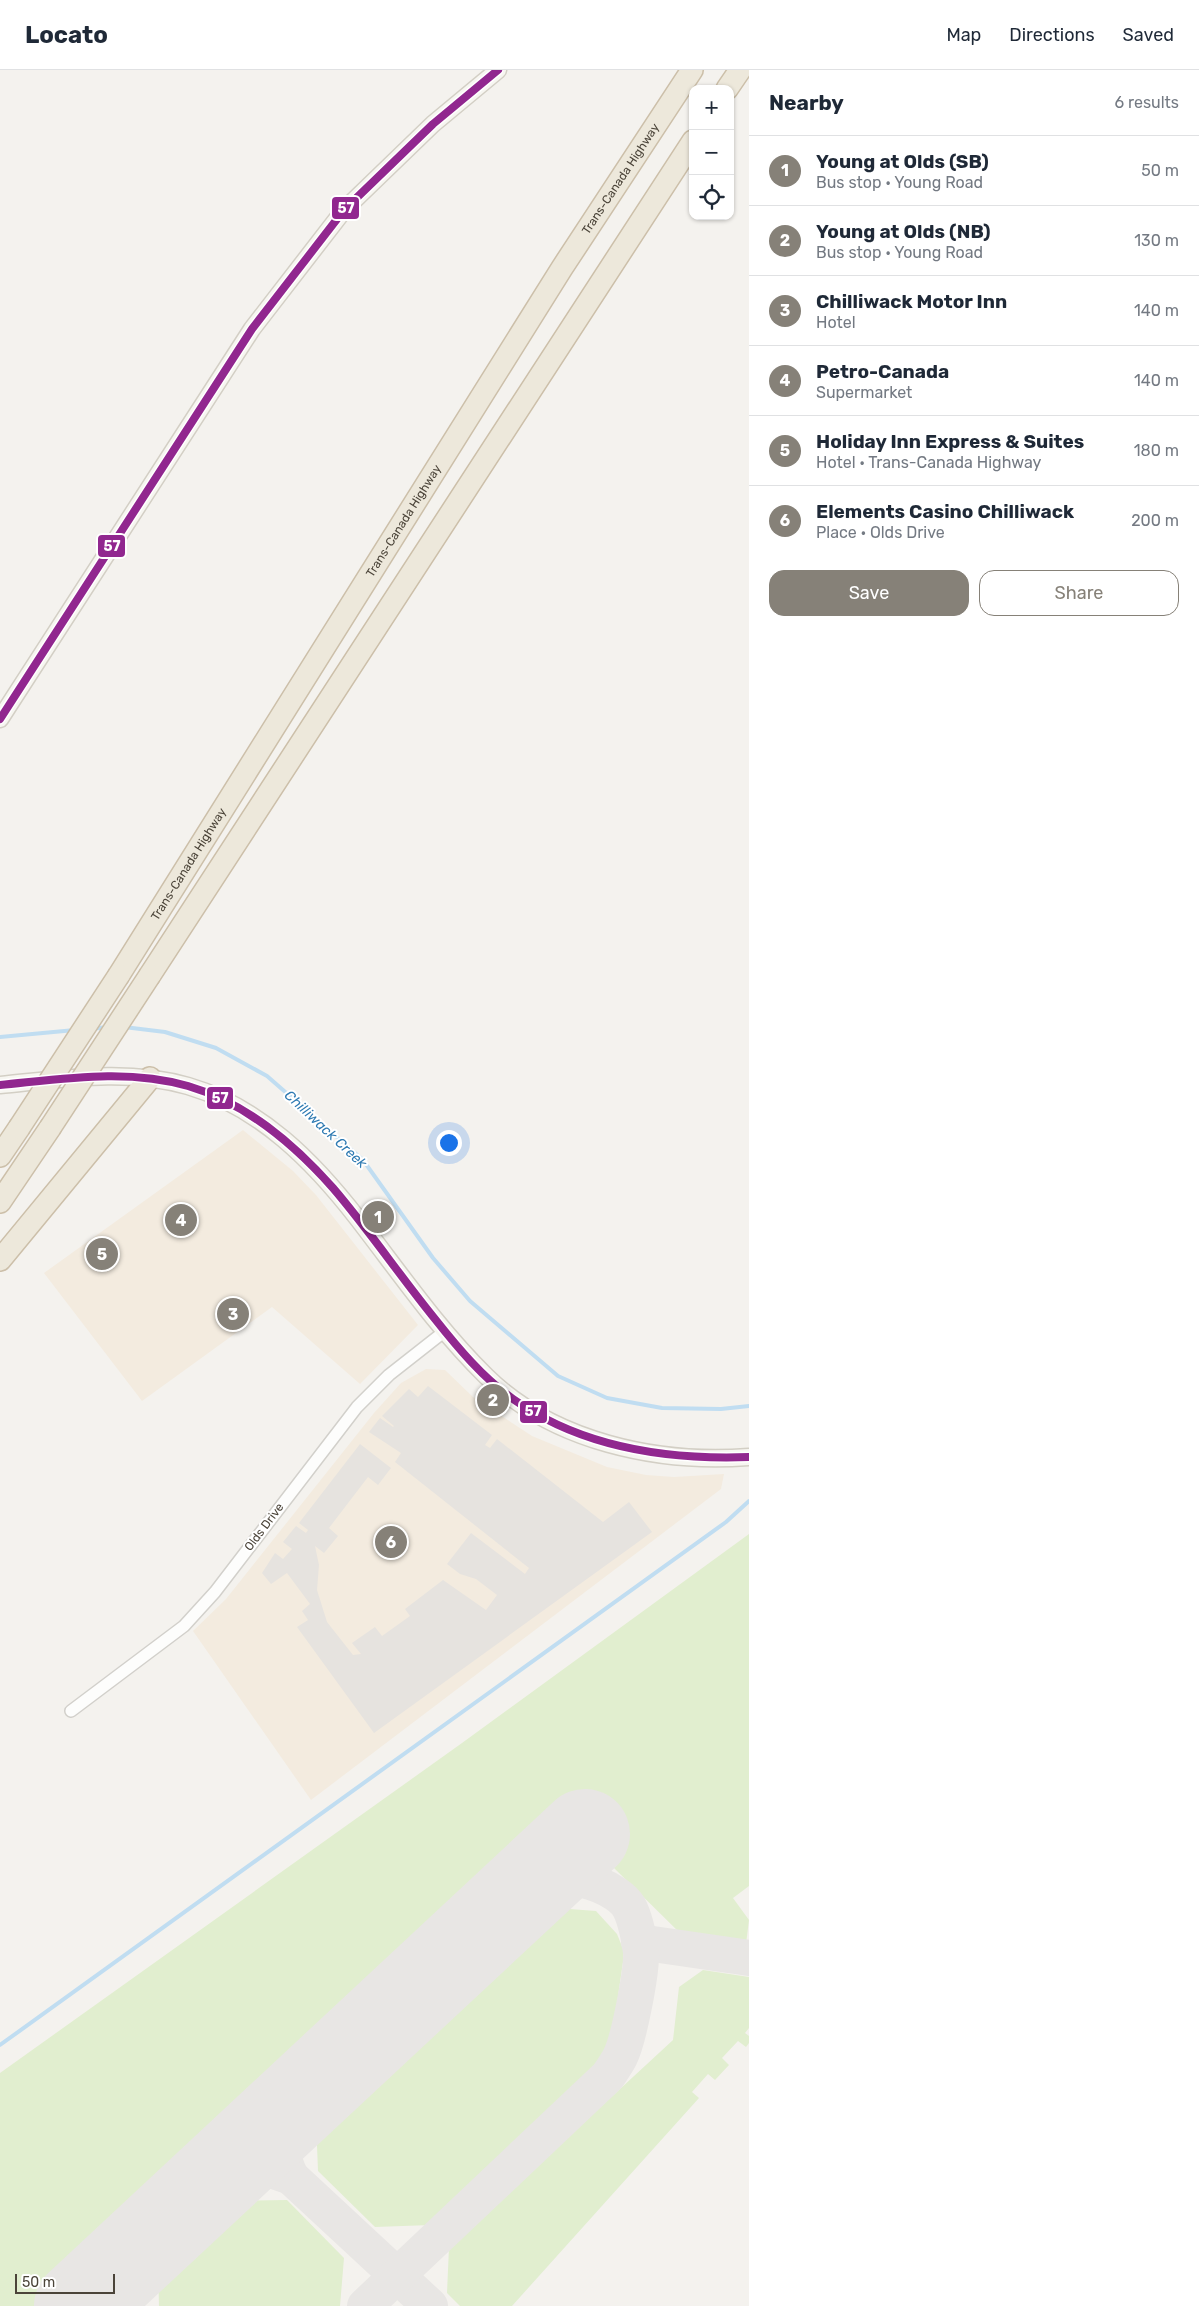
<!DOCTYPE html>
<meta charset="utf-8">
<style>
body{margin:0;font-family:Rubik,sans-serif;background:#f6f6f7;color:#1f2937}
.controls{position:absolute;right:15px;top:15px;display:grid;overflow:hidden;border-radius:10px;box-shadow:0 1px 4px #0004}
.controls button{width:45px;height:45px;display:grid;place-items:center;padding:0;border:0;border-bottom:1px solid #e0e1e3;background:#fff;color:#1f2937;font:25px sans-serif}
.scale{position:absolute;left:15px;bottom:12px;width:100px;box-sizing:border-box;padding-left:5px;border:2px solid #4b4439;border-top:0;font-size:14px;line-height:18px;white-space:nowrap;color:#4b4439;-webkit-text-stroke:4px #fff;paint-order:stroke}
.you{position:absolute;left:448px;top:1072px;width:18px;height:18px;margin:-12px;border:4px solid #fff;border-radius:50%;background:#1a73e8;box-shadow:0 0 0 8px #1a73e833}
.badge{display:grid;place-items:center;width:32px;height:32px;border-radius:50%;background:#868178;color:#fff;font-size:16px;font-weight:700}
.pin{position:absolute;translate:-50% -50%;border:2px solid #fff;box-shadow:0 1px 5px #0006}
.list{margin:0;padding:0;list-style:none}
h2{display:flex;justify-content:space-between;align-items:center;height:65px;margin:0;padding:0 20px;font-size:21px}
h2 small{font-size:16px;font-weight:400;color:#747a83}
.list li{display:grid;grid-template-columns:32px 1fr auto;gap:15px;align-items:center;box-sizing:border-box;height:70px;padding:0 20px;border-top:1px solid #e0e1e3}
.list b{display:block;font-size:19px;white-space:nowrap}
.list p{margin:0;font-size:16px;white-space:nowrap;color:#747a83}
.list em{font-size:16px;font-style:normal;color:#747a83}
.actions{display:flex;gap:10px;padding:15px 20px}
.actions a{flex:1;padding:11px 0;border:1px solid #868178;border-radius:15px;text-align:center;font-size:18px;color:#868178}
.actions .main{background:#868178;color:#fff}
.icon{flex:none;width:28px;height:28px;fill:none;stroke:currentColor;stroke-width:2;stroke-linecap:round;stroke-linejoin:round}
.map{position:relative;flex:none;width:749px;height:2236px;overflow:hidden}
header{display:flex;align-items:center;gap:30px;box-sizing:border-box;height:70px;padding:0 25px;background:#fff;border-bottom:1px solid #e0e1e3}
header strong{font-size:24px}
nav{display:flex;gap:28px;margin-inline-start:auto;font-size:18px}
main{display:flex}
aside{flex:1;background:#fff}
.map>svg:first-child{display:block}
</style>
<header>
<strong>Locato</strong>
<nav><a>Map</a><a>Directions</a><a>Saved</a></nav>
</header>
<main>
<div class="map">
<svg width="749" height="2236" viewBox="0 0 749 2236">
<rect width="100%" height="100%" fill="#f4f2ee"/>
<g fill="#f3ebdf">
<polygon points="243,1060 293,1101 316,1125 418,1255 360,1314 272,1237 142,1331 44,1203"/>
<polygon points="426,1299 445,1300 473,1327 532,1366 607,1397 646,1405 674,1407 724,1404 721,1419 311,1730 193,1561 226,1529 374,1343 401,1313"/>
</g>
<g fill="#e1eecf">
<polygon points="749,1464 749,1816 733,1828 749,1850 746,1874 684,1867 614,1798 602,1780 573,1747 51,2236 0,2236 0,2003 462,1673"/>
<polygon points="543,1837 596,1841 617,1864 623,1879 623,1892 611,1974 604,1991 590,2008 431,2155 375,2157 318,2101 316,2050"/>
<polygon points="703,1900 749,1907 749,1958 745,1963 749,1966 749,1973 746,1977 738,1971 722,1988 729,1995 715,2010 708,2004 692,2022 699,2028 512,2236 460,2236 447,2223 449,2177 673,1970 679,1917"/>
<polygon points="287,2130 344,2188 340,2236 159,2236 158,2198 230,2131"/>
</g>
<polygon fill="#e6e3df" points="428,1316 492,1365 485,1375 490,1378 497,1369 603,1452 629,1432 652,1462 374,1663 297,1557 308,1550 302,1541 310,1534 287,1503 271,1514 262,1503 275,1483 283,1489 292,1479 283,1472 296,1456 306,1463 308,1460 299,1453 360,1374 391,1398 378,1415 368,1407 329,1458 338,1466 324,1483 315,1476 319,1495 317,1520 327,1552 353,1585 361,1584 352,1573 375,1557 382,1566 410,1546 405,1539 443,1510 486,1540 497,1525 476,1509 460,1504 447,1494 471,1463 525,1504 529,1498 395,1392 401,1383 369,1362 380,1348 393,1357 394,1356 382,1346 409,1319 418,1327"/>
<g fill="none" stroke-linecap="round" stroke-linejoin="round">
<g stroke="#c0ddf1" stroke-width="4">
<polyline points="124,957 165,962 216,978 267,1006 363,1090 433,1188 470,1231 558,1306 607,1328 662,1338 721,1339 749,1336"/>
<polyline points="92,959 107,957"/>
<polyline points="0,967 75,960"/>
<polyline points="0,1975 726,1452 749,1431"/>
</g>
<g stroke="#e8e6e4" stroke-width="36">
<polyline points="639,1872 749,1888"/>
<path d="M288 2041C277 2065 280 2084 291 2107"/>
<polyline points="219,2106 243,2097 259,2096 291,2107 430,2236"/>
<path d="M127 2236C125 2213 131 2198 142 2178"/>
<path d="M365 2236 608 2006C612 2000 617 1993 620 1987 629 1969 642 1901 641 1882 639 1868 636 1850 629 1837 623 1827 609 1819 599 1815 572 1804 552 1808 525 1819"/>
</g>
<polyline stroke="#e8e6e4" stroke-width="90" points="79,2236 585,1764"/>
<g stroke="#d2d0cb" stroke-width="14">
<polyline id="street" points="71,1641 184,1556 215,1522 357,1337 389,1305 445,1261"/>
</g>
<g stroke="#d3cfc5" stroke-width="19">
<g id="secondary">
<polyline points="0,649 252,259 344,140 433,54 498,0"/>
<path d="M0 1015C62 1009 127 998 188 1016 260 1037 314 1092 358 1149 399 1202 438 1259 486 1306 553 1372 658 1394 749 1387"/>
</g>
</g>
<g stroke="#ccbfa9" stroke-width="24">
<g id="highway">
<polyline points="727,19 740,0"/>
<path id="s1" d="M119 905 562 198 692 0"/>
<polyline points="150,905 693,71"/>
<polyline points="0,1086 19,1058"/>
<polyline points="0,1132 50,1058"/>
<polyline points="0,1190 150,1008"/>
</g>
</g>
<use href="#street" stroke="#fdfdfc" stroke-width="11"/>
<use href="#secondary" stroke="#f7f6f1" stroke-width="16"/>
<use href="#highway" stroke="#ede8db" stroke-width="21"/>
<g stroke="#ccbfa9" stroke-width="24" stroke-linecap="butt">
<g id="highway-bridge">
<polyline points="19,1058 119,905"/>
<polyline points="50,1058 150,905"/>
</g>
</g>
<use href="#highway-bridge" stroke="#ede8db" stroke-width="21"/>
<g stroke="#fff" stroke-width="11">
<g id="bus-1">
<polyline points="0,649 252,259 344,140 433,54 498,0"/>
<path d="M0 1015C62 1009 127 998 188 1016 246 1033 293 1073 333 1118 369 1160 400 1206 435 1249 458 1278 483 1308 513 1329 582 1378 667 1390 749 1387"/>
</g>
</g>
<use href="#bus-1" stroke="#91278f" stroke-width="8"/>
</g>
<g text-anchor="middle" stroke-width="4" stroke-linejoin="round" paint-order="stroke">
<g font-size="12" fill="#4b4439" stroke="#fff">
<text dy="4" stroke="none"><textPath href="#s1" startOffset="941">Trans-Canada Highway</textPath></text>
<text dy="4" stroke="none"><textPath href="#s1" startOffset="536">Trans-Canada Highway</textPath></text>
<text dy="4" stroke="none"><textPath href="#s1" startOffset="131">Trans-Canada Highway</textPath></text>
<text transform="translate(264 1457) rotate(-53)" y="4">Olds Drive</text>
</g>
<g font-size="14" font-style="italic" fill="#2e7ab2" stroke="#fff">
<text transform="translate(326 1059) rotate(43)" y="5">Chilliwack Creek</text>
</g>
</g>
<g stroke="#fff" stroke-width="2">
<rect x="331" y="126" width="29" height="24" rx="5" fill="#91278f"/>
<rect x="97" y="464" width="29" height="24" rx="5" fill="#91278f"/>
<rect x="206" y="1016" width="28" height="24" rx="5" fill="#91278f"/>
<rect x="519" y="1330" width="29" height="24" rx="5" fill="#91278f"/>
</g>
<g font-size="14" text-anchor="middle" font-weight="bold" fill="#fff">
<text x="346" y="143">57</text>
<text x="112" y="481">57</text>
<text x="220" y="1033">57</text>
<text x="533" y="1346">57</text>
</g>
</svg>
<div class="controls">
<button>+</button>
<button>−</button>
<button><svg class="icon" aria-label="locate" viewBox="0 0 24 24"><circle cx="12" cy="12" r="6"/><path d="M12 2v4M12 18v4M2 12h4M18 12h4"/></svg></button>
</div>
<div class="scale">50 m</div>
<div class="you"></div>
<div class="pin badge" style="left:378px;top:1147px">1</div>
<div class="pin badge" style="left:493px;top:1330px">2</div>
<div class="pin badge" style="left:233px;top:1244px">3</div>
<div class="pin badge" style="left:181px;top:1150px">4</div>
<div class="pin badge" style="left:102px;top:1184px">5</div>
<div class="pin badge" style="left:391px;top:1472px">6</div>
</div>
<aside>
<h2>Nearby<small>6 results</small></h2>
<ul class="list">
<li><span class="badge">1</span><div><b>Young at Olds (SB)</b><p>Bus stop · Young Road</p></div><em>50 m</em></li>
<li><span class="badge">2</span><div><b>Young at Olds (NB)</b><p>Bus stop · Young Road</p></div><em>130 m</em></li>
<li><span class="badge">3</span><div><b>Chilliwack Motor Inn</b><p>Hotel</p></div><em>140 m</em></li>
<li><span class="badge">4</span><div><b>Petro-Canada</b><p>Supermarket</p></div><em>140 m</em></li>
<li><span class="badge">5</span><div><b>Holiday Inn Express &amp; Suites</b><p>Hotel · Trans-Canada Highway</p></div><em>180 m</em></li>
<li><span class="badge">6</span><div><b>Elements Casino Chilliwack</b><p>Place · Olds Drive</p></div><em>200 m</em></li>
</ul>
<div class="actions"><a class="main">Save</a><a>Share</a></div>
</aside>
</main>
